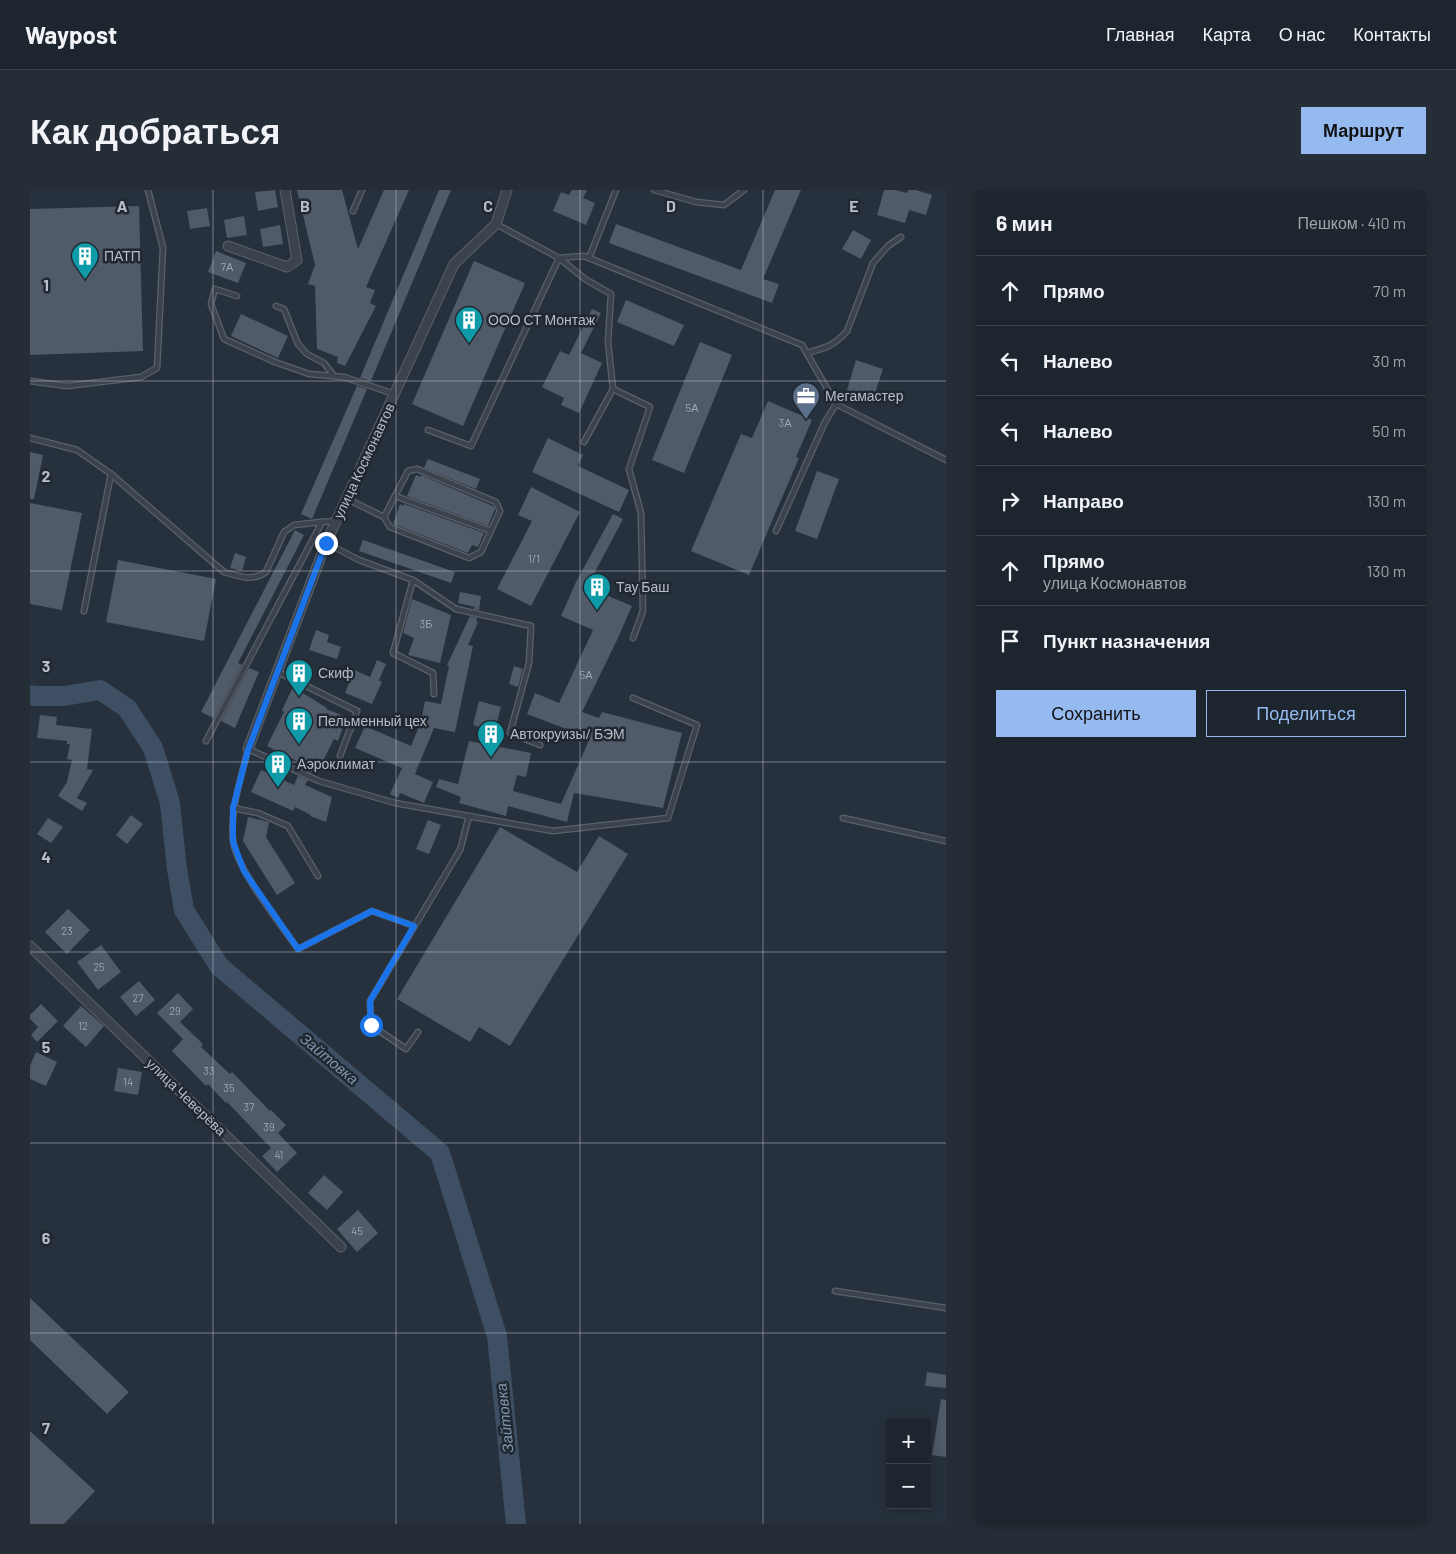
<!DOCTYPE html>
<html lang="ru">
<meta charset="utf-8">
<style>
body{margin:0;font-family:Barlow,sans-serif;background:#252d36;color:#f1f3f6}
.controls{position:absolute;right:15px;bottom:15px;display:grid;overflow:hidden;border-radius:0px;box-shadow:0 2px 12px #0003}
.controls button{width:45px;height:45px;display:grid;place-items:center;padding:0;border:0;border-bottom:1px solid #3b424a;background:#1d252e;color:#f1f3f6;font:25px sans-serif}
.stop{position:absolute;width:15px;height:15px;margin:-11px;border:4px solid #1a73e8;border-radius:50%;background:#fff}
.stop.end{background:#1a73e8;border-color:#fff;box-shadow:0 1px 5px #0008}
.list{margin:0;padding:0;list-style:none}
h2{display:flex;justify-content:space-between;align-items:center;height:65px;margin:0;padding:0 20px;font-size:21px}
h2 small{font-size:16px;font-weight:400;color:#a0a5aa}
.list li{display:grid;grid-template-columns:32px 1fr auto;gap:15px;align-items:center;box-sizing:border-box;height:70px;padding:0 20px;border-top:1px solid #3b424a}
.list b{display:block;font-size:19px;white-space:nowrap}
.list p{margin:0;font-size:16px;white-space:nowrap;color:#a0a5aa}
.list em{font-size:16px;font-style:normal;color:#a0a5aa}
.actions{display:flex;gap:10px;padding:15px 20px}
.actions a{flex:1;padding:11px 0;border:1px solid #95baef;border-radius:0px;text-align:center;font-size:18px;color:#95baef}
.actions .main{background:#95baef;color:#111}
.icon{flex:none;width:28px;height:28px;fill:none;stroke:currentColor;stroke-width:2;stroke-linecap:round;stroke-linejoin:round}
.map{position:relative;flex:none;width:916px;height:1334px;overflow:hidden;border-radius:0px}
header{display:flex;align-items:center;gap:30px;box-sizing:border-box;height:70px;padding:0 25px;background:#1d252e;border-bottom:1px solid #3b424a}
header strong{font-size:24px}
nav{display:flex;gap:28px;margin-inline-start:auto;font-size:18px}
.intro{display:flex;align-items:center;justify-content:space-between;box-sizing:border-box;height:120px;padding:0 30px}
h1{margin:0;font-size:35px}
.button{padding:12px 22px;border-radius:0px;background:#95baef;color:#111;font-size:18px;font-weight:700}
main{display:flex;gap:30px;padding:0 30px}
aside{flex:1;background:#1d252e;border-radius:0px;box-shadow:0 2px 12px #0003}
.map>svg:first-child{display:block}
</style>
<header>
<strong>Waypost</strong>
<nav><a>Главная</a><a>Карта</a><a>О нас</a><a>Контакты</a></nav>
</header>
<div class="intro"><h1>Как добраться</h1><a class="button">Маршрут</a></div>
<main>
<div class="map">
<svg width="916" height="1334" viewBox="0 0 916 1334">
<rect width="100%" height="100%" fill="#27313d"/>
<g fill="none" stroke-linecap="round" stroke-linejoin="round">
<polyline stroke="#3e4f64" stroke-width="20" points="0,505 4,506 34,506 70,500 97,518 123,558 140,613 147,679 154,720 189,776 410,963 467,1146 486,1334"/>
</g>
<g fill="#505a68">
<polygon points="245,0 248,17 228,21 225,2"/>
<polygon points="267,0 312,0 328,59 354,0 379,0 336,97 345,100 340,113 346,116 315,176 307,173 308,167 287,159 285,96 278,94 285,75"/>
<polygon points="409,0 421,0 341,191 330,188"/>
<polygon points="542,0 557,0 553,8 565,13 556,35 523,21 531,2 539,5"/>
<polygon points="745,0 771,0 733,89 749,94 742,113 579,53 586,34 711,80"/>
<polygon points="854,0 865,0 877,3 878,0 886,0 902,5 896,25 879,20 875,33 847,25"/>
<polygon points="109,16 113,161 0,165 0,19"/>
<polygon points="177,18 180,36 160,39 157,21"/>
<polygon points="214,26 217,45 197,48 194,30"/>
<polygon points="250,35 253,54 233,57 230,39"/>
<polygon points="823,40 841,50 831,69 812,59"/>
<polygon points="186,61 216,73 208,93 178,82"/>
<polygon points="444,71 495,93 433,236 382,214"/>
<polygon points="596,110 654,135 644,156 587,132"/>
<polygon points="562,119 571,123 551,163 572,173 549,223 531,215 534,208 512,197 530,161 539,165"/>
<polygon points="211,124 258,146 248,168 201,146"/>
<polygon points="670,152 702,165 654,283 622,270"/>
<polygon points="826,170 853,179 842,212 816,203"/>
<polygon points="327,196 337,199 282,329 271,324"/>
<polygon points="738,211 782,230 766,267 769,268 719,385 661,361 711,244 722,248"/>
<polygon points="518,248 553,265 548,276 599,300 589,322 502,282"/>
<polygon points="0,262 13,265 4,309 0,309"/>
<polygon points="398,269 450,289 446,299 394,278"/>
<polygon points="787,281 809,289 787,349 765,341"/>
<polygon points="386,285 391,287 391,285 463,316 465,319 458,336 377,306"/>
<polygon points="501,297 550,322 501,416 467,399 502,331 488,325"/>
<polygon points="0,313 52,323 32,420 0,414"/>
<polygon points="370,314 373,316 374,314 454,343 448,357 442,355 438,363 363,334"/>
<polygon points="583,324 593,329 557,397 602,416 587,450 552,522 569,528 572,522 652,543 633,618 544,603 537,632 478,616 476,626 429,613 431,607 406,597 409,589 428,594 439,551 501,563 496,587 487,585 483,601 531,614 560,548 497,524 505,503 529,513 563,440 531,426 546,392"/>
<polygon points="265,340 274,345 208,473 212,475 184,528 171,522"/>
<polygon points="333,350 425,382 421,393 329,361"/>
<polygon points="205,363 216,367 212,381 200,378"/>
<polygon points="88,370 186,389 174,451 76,432"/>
<polygon points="430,402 451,406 449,420 443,419 445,417 428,413"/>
<polygon points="382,409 421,425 410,473 378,465 384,448 373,443"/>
<polygon points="440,426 447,428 446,431 448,432 438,455 443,456 425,542 404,538 385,584 403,592 394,613 370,603 368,608 360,604 372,578 325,558 335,536 381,556 391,532 395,511 411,514 419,476 417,475"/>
<polygon points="286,440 299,445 297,452 311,457 307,469 279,460"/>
<polygon points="347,470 356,474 349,490 352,492 342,514 315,503 324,480 340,487"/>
<polygon points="484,476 493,479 488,497 479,494"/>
<polygon points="219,478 229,482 205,538 191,531"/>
<polygon points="263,497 297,518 296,519 317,527 308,551 304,549 288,581 283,579 281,583 271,578 273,574 237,556 254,522 252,520"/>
<polygon points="449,511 471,517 467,532 459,540 443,535"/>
<polygon points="10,525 27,527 26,535 62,539 57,579 63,580 47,608 57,613 52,621 28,606 37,592 42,570 37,569 40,554 37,554 37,551 7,548"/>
<polygon points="231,580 264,595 268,586 278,590 275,595 302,607 296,632 280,626 281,625 265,617 263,621 221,602"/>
<polygon points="101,625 113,634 97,654 86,645"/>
<polygon points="218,627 239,632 236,647 265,693 247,705 213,651"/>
<polygon points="18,628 33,637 21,653 7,644"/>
<polygon points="398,630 411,635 399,664 386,659"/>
<polygon points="470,637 547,682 569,646 598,664 480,856 449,837 440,852 367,809"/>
<polygon points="38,719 60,740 37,764 15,742"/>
<polygon points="71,755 91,782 68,800 47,772"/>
<polygon points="109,791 125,810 106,826 90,807"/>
<polygon points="148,803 163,819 150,832 173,854 171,857 200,884 202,882 240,921 241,920 256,935 248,943 267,963 247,982 232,966 241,958 197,912 196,913 178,894 176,896 142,861 153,849 127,823"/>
<polygon points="11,814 28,831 7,852 1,845 8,837 0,829 0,825"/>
<polygon points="51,816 74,836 56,857 33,836"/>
<polygon points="6,862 27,872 16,896 0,889 0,876"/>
<polygon points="88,878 112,882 108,905 84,901"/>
<polygon points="294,985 313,1002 297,1020 278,1003"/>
<polygon points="328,1020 348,1043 327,1062 307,1039"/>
<polygon points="0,1108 99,1202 77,1224 0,1150"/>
<polygon points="897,1182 916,1185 916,1198 895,1196"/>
<polygon points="911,1209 916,1210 916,1267 902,1265"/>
<polygon points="0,1241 65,1301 34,1334 0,1334"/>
</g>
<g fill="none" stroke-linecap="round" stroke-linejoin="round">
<g stroke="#59616b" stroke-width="7">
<g id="service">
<polyline points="624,0 666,12 694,15 714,0"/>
<polyline points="323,21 332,0"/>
<polyline points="466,34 529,68 554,66 772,155 806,214 916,270"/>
<polyline points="559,68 586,0"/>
<polyline points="207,106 185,99 181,114 194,149 245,172 279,184 314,187 364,204"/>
<polyline points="246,116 254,119 268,154 277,164 294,173 304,186"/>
<path d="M777 163C795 158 804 156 817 141L843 73 858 56 871 47"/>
<polyline points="0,191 37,196 111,187 127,178 133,58 118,0"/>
<polyline points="583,199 620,217 599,279 611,323 613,421 603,448"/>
<polyline points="398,240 441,256 529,68 555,89 581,104 578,152 583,199 554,252"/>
<polyline points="0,248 47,260 81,284 54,421"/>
<path d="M81 284 194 382C208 386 223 392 236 382L254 342 264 335 292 332"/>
<polyline points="365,306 461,341"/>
<polyline points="317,309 354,327 360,337 439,368 451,362 470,321 466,312 387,279 378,281 354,327"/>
<polyline points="746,341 795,232 806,214"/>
<polyline points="296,353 329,370 383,390 363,463 403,483 404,504"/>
<polyline points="383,390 426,419 501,436 499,473 480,543 510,555"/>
<polyline points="248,482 327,521 310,566"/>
<polyline points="176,551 292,332 305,331"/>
<polyline points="203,618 228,623 258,636 288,686"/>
<polyline points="813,628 916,651"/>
<path d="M384 736 342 721 268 759C251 735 205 677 203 650 200 619 211 589 218 559L289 591 365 613 523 641 638 628 667 535 603 508"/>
<polyline points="388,842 376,859 341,835 340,811 430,660 439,626"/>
<polyline points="805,1101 916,1118"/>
</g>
</g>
<g stroke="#59616b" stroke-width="11">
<g id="minor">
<polyline points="198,56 257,77 267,70 255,0"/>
<polyline points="218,559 296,353 424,74 466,34 477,0"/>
<polyline points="0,756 311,1057"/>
</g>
</g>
<use href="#service" stroke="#3b434d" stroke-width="4.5"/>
<use href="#minor" stroke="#3b434d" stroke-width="9"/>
</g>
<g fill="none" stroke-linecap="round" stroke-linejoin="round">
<polyline stroke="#1a73e8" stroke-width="6" points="296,353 218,560 203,618 203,652 214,681 268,759 342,721 384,736 340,811 341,835"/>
</g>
<path fill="none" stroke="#b7bec8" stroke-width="1" stroke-opacity="0.55" d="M183 0V1334M366 0V1334M550 0V1334M733 0V1334M0 191H916M0 381H916M0 572H916M0 762H916M0 953H916M0 1143H916"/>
<defs>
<g id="building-pin" transform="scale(1.4375)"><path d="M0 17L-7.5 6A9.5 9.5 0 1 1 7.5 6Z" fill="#0f9aa8" stroke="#202832"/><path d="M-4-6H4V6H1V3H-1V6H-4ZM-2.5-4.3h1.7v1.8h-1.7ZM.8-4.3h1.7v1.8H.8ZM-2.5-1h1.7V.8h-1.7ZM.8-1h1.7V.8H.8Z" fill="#fff"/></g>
<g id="office-pin" transform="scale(1.4375)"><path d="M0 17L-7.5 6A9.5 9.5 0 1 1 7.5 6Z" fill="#5c6f8a" stroke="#202832"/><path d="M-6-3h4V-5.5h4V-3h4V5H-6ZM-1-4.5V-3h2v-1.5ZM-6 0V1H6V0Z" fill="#fff"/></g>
</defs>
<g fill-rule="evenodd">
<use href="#building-pin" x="55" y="66"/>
<use href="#building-pin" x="439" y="130"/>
<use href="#office-pin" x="776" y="206"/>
<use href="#building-pin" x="567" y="397"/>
<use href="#building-pin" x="269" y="483"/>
<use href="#building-pin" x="269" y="531"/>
<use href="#building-pin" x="461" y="544"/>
<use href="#building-pin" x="248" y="574"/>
</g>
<g text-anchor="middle" stroke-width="5" stroke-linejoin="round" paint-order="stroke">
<g font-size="11" fill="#9da5b0">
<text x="197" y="81">7А</text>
<text x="662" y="222">5А</text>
<text x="755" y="237">3А</text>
<text x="504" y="373">1/1</text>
<text x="396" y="438">3Б</text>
<text x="556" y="489">5А</text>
<text x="37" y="745">23</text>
<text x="69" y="781">25</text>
<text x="108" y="812">27</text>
<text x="145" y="825">29</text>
<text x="53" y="840">12</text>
<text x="179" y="885">33</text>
<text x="98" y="896">14</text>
<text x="199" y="902">35</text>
<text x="219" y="921">37</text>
<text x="239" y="941">39</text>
<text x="249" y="969">41</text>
<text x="327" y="1045">45</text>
</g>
<g font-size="14" fill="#b7bec8" stroke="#202832" text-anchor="start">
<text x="74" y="71">ПАТП</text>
<text x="458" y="135">ООО СТ Монтаж</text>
<text x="795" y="211">Мегамастер</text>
<text x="586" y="402">Тау Баш</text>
<text x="288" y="488">Скиф</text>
<text x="288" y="536">Пельменный цех</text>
<text x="480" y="549">Автокруизы/ БЭМ</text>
<text x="267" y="579">Аэроклимат</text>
</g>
<g font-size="14" fill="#b7bec8" stroke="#202832">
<text transform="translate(334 271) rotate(-65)" y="5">улица Космонавтов</text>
<text transform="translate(156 907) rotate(44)" y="5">улица Чеверёва</text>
</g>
<g font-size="15" font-style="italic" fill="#8195ad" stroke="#202832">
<text transform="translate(299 869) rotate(40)" y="5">Зайтовка</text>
<text transform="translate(475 1228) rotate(-96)" y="5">Зайтовка</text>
</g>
</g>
<g font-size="16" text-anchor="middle" font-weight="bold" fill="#b7bec8" stroke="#202832" stroke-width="5" stroke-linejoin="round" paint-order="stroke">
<text x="92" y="22">A</text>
<text x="275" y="22">B</text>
<text x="458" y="22">C</text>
<text x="641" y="22">D</text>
<text x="824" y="22">E</text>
<text x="16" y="101">1</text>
<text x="16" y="292">2</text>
<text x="16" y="482">3</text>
<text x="16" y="673">4</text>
<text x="16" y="863">5</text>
<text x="16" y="1054">6</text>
<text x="16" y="1244">7</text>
</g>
</svg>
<div class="controls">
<button>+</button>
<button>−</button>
</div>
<div class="stop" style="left:341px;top:835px"></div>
<div class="stop end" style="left:296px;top:353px"></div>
</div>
<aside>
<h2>6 мин<small>Пешком · 410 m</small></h2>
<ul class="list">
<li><svg class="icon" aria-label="ahead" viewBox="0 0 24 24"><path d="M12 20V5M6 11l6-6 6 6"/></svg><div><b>Прямо</b></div><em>70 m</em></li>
<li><svg class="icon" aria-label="left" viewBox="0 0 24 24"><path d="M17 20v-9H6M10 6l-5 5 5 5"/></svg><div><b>Налево</b></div><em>30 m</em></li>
<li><svg class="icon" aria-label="left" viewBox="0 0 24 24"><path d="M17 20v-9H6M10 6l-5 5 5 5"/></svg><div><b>Налево</b></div><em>50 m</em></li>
<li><svg class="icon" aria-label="right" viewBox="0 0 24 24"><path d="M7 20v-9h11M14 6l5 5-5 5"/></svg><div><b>Направо</b></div><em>130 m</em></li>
<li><svg class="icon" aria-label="ahead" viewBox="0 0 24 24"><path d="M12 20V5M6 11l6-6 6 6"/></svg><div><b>Прямо</b><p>улица Космонавтов</p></div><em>130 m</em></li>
<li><svg class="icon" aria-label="arrive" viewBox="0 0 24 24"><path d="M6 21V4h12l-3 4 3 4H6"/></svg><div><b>Пункт назначения</b></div></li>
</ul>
<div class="actions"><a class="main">Сохранить</a><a>Поделиться</a></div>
</aside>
</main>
